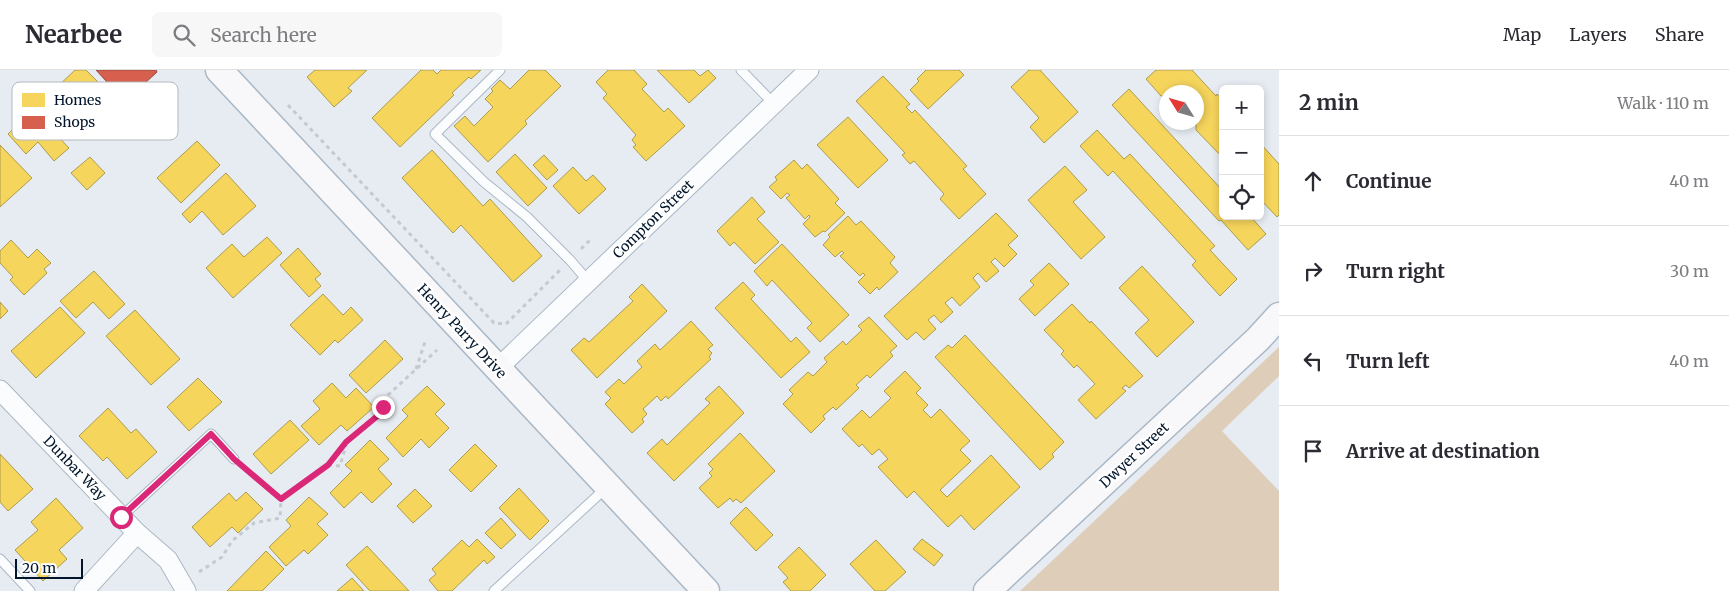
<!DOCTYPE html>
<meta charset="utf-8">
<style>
body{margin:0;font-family:Merriweather,serif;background:#f7f7f7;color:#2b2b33}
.controls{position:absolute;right:15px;top:15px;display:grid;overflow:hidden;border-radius:8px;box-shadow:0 2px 8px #0003}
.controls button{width:45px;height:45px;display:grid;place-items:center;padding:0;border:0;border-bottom:1px solid #e1e1e2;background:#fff;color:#2b2b33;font:25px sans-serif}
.compass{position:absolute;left:1159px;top:15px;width:45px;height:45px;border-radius:50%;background:#fff;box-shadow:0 2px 8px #0003;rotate:307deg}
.scale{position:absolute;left:15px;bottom:12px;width:68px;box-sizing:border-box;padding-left:5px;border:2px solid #01162b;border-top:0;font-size:14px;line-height:18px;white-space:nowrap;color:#01162b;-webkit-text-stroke:4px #fff;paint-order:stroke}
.stop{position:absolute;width:15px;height:15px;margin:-11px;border:4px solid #db2777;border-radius:50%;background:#fff}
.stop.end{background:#db2777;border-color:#fff;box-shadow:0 1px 5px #0008}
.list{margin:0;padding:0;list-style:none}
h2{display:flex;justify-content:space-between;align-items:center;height:65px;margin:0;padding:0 20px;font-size:21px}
h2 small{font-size:16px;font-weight:400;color:#7c7c81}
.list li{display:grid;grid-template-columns:32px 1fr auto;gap:15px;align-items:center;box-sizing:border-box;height:90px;padding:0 20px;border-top:1px solid #e1e1e2}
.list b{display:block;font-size:19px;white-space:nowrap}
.list em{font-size:16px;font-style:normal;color:#7c7c81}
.icon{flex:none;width:28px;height:28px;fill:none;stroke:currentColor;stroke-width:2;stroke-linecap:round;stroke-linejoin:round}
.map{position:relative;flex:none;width:1279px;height:521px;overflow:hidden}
header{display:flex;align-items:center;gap:30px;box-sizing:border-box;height:70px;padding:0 25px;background:#fff;border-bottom:1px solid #e1e1e2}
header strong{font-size:24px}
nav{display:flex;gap:28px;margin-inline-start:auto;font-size:18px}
.search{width:350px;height:45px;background:#f7f7f7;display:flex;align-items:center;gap:12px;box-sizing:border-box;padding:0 18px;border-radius:8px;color:#7c7c81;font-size:19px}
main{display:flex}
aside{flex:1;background:#fff}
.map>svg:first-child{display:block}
</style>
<header>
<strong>Nearbee</strong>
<div class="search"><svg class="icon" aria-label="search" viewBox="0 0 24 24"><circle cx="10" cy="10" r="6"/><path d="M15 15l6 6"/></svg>Search here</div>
<nav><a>Map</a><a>Layers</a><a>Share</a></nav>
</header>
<main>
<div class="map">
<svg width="1279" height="521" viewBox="0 0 1279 521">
<rect width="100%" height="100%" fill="#e6ecf2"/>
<polygon fill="#decdb9" points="1279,277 1279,306 1222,361 1279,421 1279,521 1020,521"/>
<g fill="#f6d55c" stroke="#ac9c4d">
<polygon points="75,0 86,0 108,22 81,48 54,20"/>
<polygon points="315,0 367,0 348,18 352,21 334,37 307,7"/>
<polygon points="421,0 433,0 437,4 441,0 481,0 471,9 469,7 452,23 454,25 400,77 372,48"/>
<polygon points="529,0 545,0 561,16 525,51 527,54 488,92 454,56 465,46 474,56 493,37 485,29 493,21 491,19 500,10 510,19"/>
<polygon points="608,0 634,0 647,14 642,19 664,42 668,38 685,56 646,91 633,77 636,75 632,70 636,65 603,28 607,24 596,12"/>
<polygon points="657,0 694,0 700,6 708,0 716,8 689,33"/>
<polygon points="926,0 959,0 964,5 928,39 910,20 919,11 917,9"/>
<polygon points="1029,0 1040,0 1078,42 1044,73 1030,57 1039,48 1011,17"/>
<polygon points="1156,0 1192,0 1216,26 1217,24 1223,31 1223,42 1221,44 1223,46 1223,88 1196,60 1196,49 1200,45 1196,42 1196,22 1177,22 1176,21 1174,22 1166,22 1166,26 1161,26 1146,9"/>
<polygon points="883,6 910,34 906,37 912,43 915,40 967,96 963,99 986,124 959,149 940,129 944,124 914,91 910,94 902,85 905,83 856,31"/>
<polygon points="1129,19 1223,121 1223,146 1250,146 1266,164 1248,180 1221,150 1219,151 1112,35"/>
<polygon points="33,40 69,78 54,91 38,72 26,84 8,64"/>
<polygon points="848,47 888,90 858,118 817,75"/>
<polygon points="1097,60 1124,89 1130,84 1215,176 1210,180 1237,209 1220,226 1192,195 1196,191 1113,101 1108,106 1080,76"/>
<polygon points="197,71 220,95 181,133 157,108"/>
<polygon points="1260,73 1279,94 1279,145 1277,147 1260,129 1260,116 1264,112 1260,107"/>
<polygon points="0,75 32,108 0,137"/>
<polygon points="432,80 483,136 490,129 542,186 513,212 461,155 453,163 402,108"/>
<polygon points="515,84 547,118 528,136 496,102"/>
<polygon points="544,85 558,100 547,110 533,95"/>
<polygon points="90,87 105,103 87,120 71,103"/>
<polygon points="794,90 802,99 807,94 839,129 835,133 845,143 825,162 823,161 815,167 803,154 810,147 809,145 805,149 786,128 790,125 787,123 781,129 769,117 777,110 775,107"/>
<polygon points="1065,96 1087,120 1073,132 1105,167 1081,189 1028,130"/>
<polygon points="573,97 586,111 593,105 606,119 579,144 553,116"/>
<polygon points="226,103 256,136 223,165 202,141 190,153 182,144"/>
<polygon points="752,127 765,142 757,149 779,172 755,194 734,172 730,176 717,161"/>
<polygon points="996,143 1018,166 1008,175 1017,184 1004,197 995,188 991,192 999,201 986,212 978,203 973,208 980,217 960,236 952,227 945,233 953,242 941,253 934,245 928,250 936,259 924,270 916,262 907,270 884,246"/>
<polygon points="848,146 856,155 861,151 895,187 890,193 898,202 879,220 877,217 870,224 858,212 865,205 863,203 860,206 840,186 844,183 842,181 835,187 823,175 830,167 828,165"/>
<polygon points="267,167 282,183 233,228 206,198 232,174 244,187"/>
<polygon points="11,170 28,188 37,179 51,193 44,199 47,203 24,225 10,210 13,207 0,193 0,181"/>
<polygon points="782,174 849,245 820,272 807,258 812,253 772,210 767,216 754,201"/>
<polygon points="298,178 321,204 315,209 321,216 309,227 280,195"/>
<polygon points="1049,193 1069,214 1035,246 1019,229 1034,215 1030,211"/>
<polygon points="1142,196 1194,252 1157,287 1135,263 1149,250 1119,218"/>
<polygon points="94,201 125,234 109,249 93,232 76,248 60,231"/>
<polygon points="743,212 755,225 751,229 791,272 796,267 810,282 781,308 715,238"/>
<polygon points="642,214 667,241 597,308 571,280 584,268 589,272 633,231 629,227"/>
<polygon points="323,224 343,245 351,237 363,250 338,273 335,270 320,285 290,255"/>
<polygon points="0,232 8,241 0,249"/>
<polygon points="1072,234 1090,253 1091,251 1143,306 1129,318 1126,315 1122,318 1126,321 1096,349 1078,330 1095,314 1077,295 1074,298 1061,284 1064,281 1044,260"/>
<polygon points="60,237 85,263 36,308 11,281"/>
<polygon points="135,240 180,289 151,315 106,266"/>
<polygon points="869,247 897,276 890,282 893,286 870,308 867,305 856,315 859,318 836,340 833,337 823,346 825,349 811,363 783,334 793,324 789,320 808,302 813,306 827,292 824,288 843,271 846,275 862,260 858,256"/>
<polygon points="691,251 713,275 708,279 712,283 709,287 711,289 668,329 666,326 661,331 657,326 643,339 647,344 642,349 644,352 632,363 605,334 611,328 605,322 619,309 624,314 642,297 637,291 655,274 660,280"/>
<polygon points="965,265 1064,372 1052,384 1054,387 1040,400 935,287 948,275 952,278"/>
<polygon points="385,270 403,289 366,323 349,305"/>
<polygon points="905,301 921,318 916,323 928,335 923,340 931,348 940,339 970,371 960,380 971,391 940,420 947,427 991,385 1020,417 974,460 961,445 948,457 914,421 907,428 878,397 888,389 879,379 872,385 862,374 859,377 842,359 862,340 870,348 891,328 884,321"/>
<polygon points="198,308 222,332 189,361 167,337"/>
<polygon points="332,313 346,328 356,318 374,337 347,361 341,355 319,375 301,356 320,339 313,331"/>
<polygon points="427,316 445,334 435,344 449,358 429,378 421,369 403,387 386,368 408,346 402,340"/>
<polygon points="719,316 744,343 674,411 647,383 662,369 667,375 710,333 705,329"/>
<polygon points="108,338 131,363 136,359 157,382 127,409 107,387 103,391 79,366"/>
<polygon points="290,350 309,370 271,404 253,384"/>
<polygon points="740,363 775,401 741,433 736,429 733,432 730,428 718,438 699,418 712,406 709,403 713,399 708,394"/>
<polygon points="370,370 389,389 378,399 392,414 372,433 361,422 344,438 330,423 352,401 345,395"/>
<polygon points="475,374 497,396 471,422 449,400"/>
<polygon points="0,384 33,419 8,441 0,432"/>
<polygon points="519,418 549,451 530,470 499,438"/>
<polygon points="415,419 432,436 413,453 397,436"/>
<polygon points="246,422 263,439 238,463 232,457 210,477 192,457 229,423 236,431"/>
<polygon points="309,427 328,444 317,454 328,465 308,484 304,480 286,496 269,477 291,456 286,450"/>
<polygon points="56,428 83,458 59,480 67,489 43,511 15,480 38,460 31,452"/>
<polygon points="746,437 773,465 756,481 730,453"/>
<polygon points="501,448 516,465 501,479 485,463"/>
<polygon points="477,469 495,487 487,494 484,490 452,521 438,521 429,510 436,504 432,499 462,470 469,477"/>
<polygon points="922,469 943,485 934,496 913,479"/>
<polygon points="876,470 906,502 885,521 875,521 850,494"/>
<polygon points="367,476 409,521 370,521 346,495"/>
<polygon points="799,477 826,505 810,521 791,521 783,512 788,508 778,497"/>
<polygon points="266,481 284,499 262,521 227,521"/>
<polygon points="352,508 364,521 337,521"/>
</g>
<polygon fill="#d6604d" stroke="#964a43" points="96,0 156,0 157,2 144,14 147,18 128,35"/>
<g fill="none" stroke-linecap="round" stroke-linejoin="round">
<g stroke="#aab7c5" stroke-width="11">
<g id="lane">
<polyline points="500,0 435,64 484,112 527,147 570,190 588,211"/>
<polyline points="741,0 773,33"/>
<polyline points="121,447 211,364 234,389"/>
<polyline points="0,489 30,521"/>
<polyline points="494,521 606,418"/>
</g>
</g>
<g stroke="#aab7c5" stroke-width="21">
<g id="street">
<polyline points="497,299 809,0"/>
<polyline points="0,320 137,463 168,490 186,521"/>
<polyline points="84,521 137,463"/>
</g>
</g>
<g stroke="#aab7c5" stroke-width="29">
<g id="secondary">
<polyline points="219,0 706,521"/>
<polyline points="987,521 1258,269 1279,246"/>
</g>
</g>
<g stroke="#c5cace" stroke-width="3" stroke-dasharray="4 4" stroke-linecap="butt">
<polyline points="288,35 494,253 506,254 560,200"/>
<polyline points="581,179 591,169"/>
<polyline points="416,299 426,269"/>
<polyline points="328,395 340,396 346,375"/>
<polyline points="245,399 281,429"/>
<polyline points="199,502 222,487 232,471 254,453 280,448 281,429 328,395 346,372 381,343 388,325 437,280"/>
</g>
<use href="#lane" stroke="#fbfcfd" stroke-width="9"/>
<use href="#street" stroke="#fbfcfd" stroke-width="19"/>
<use href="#secondary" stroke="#f8f8fa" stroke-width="26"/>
</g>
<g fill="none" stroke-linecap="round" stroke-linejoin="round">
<polyline stroke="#db2777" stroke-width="6" points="121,447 211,364 234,389 281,429 328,395 346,372 381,343 383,337"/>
</g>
<g text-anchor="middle" stroke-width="5" stroke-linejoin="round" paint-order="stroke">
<g font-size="14" fill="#01162b" stroke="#fff">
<text transform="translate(653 149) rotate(-44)" y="5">Compton Street</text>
<text transform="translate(462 261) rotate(47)" y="5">Henry Parry Drive</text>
<text transform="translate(1134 385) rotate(-43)" y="5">Dwyer Street</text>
<text transform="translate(75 398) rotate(46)" y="5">Dunbar Way</text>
</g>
</g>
<rect x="12" y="12" width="166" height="58" rx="8" fill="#fff" stroke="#b3b9bf" stroke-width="1"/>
<rect x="22" y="23" width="23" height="14" fill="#f6d55c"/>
<rect x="22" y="46" width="23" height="13" fill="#d6604d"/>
<g font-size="14" fill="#01162b">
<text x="54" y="35">Homes</text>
<text x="54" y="57">Shops</text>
</g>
</svg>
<div class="controls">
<button>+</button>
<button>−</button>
<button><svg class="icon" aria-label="locate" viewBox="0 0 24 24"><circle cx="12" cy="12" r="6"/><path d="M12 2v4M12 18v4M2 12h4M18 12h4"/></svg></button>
</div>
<svg class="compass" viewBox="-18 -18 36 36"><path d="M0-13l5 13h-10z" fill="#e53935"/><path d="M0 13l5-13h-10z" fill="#7c7c81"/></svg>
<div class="scale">20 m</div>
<div class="stop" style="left:121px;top:447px"></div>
<div class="stop end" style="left:383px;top:337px"></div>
</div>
<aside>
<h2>2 min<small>Walk · 110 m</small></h2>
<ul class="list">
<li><svg class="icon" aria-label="ahead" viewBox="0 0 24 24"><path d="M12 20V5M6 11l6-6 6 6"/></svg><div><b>Continue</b></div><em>40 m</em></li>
<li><svg class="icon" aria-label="right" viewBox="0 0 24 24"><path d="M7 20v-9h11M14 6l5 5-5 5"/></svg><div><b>Turn right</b></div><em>30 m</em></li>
<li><svg class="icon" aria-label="left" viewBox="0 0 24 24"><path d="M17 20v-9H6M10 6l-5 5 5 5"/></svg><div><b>Turn left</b></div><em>40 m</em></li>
<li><svg class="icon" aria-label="arrive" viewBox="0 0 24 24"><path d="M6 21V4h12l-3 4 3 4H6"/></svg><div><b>Arrive at destination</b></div></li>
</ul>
</aside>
</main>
